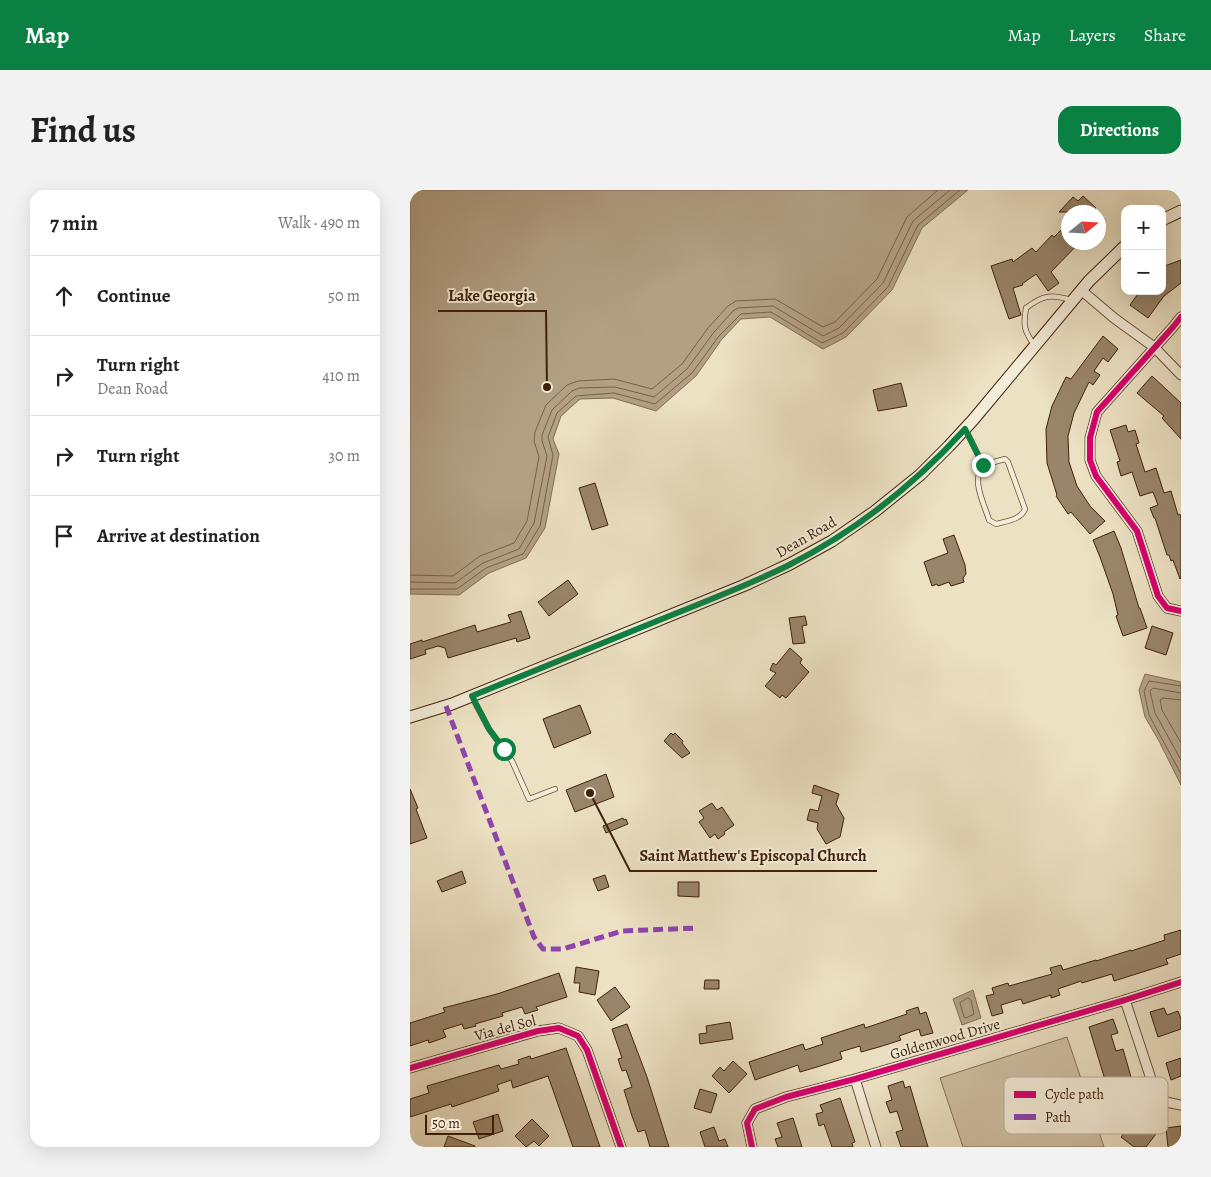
<!DOCTYPE html>
<meta charset="utf-8">
<style>
body{margin:0;font-family:Alegreya,serif;background:#f2f2f2;color:#222}
.controls{position:absolute;right:15px;top:15px;display:grid;overflow:hidden;border-radius:10px;box-shadow:0 5px 20px #0002}
.controls button{width:45px;height:45px;display:grid;place-items:center;padding:0;border:0;border-bottom:1px solid #e0e0e0;background:#fff;color:#222;font:25px sans-serif}
.compass{position:absolute;left:651px;top:15px;width:45px;height:45px;border-radius:50%;background:#fff;box-shadow:0 5px 20px #0002;rotate:72deg}
.scale{position:absolute;left:15px;bottom:12px;width:69px;box-sizing:border-box;padding-left:5px;border:2px solid #3f210b;border-top:0;font-size:14px;line-height:18px;white-space:nowrap;color:#3f210b;-webkit-text-stroke:4px #f3ecd8;paint-order:stroke}
.stop{position:absolute;width:15px;height:15px;margin:-11px;border:4px solid #0b8043;border-radius:50%;background:#fff}
.stop.end{background:#0b8043;border-color:#fff;box-shadow:0 1px 5px #0008}
.list{margin:0;padding:0;list-style:none}
h2{display:flex;justify-content:space-between;align-items:center;height:65px;margin:0;padding:0 20px;font-size:21px}
h2 small{font-size:16px;font-weight:400;color:#767676}
.list li{display:grid;grid-template-columns:32px 1fr auto;gap:15px;align-items:center;box-sizing:border-box;height:80px;padding:0 20px;border-top:1px solid #e0e0e0}
.list b{display:block;font-size:19px;white-space:nowrap}
.list p{margin:0;font-size:16px;white-space:nowrap;color:#767676}
.list em{font-size:16px;font-style:normal;color:#767676}
.icon{flex:none;width:28px;height:28px;fill:none;stroke:currentColor;stroke-width:2;stroke-linecap:round;stroke-linejoin:round}
.map{position:relative;flex:none;width:771px;height:957px;overflow:hidden;border-radius:15px}
header{display:flex;align-items:center;gap:30px;box-sizing:border-box;height:70px;padding:0 25px;background:#0b8043;color:#fff}
header strong{font-size:24px}
nav{display:flex;gap:28px;margin-inline-start:auto;font-size:18px}
.intro{display:flex;align-items:center;justify-content:space-between;box-sizing:border-box;height:120px;padding:0 30px}
h1{margin:0;font-size:35px}
.button{padding:12px 22px;border-radius:15px;background:#0b8043;color:#fff;font-size:18px;font-weight:700}
main{display:flex;gap:30px;padding:0 30px}
aside{flex:1;background:#fff;border-radius:15px;box-shadow:0 5px 20px #0002}
.map>svg:first-child{display:block}
</style>
<header>
<strong>Map</strong>
<nav><a>Map</a><a>Layers</a><a>Share</a></nav>
</header>
<div class="intro"><h1>Find us</h1><a class="button">Directions</a></div>
<main>
<aside>
<h2>7 min<small>Walk · 490 m</small></h2>
<ul class="list">
<li><svg class="icon" aria-label="ahead" viewBox="0 0 24 24"><path d="M12 20V5M6 11l6-6 6 6"/></svg><div><b>Continue</b></div><em>50 m</em></li>
<li><svg class="icon" aria-label="right" viewBox="0 0 24 24"><path d="M7 20v-9h11M14 6l5 5-5 5"/></svg><div><b>Turn right</b><p>Dean Road</p></div><em>410 m</em></li>
<li><svg class="icon" aria-label="right" viewBox="0 0 24 24"><path d="M7 20v-9h11M14 6l5 5-5 5"/></svg><div><b>Turn right</b></div><em>30 m</em></li>
<li><svg class="icon" aria-label="arrive" viewBox="0 0 24 24"><path d="M6 21V4h12l-3 4 3 4H6"/></svg><div><b>Arrive at destination</b></div></li>
</ul>
</aside>
<div class="map">
<svg width="771" height="957" viewBox="0 0 771 957">
<rect width="100%" height="100%" fill="#ece1c3"/>
<filter id="stains"><feTurbulence type="fractalNoise" baseFrequency=".004" numOctaves="4"/><feColorMatrix values="0 0 0 0 .2 0 0 0 0 .09 0 0 0 0 .02 0 0 0 .5 -.17"/></filter>
<radialGradient id="worn" r=".72"><stop offset=".6" stop-color="#630" stop-opacity="0"/><stop offset="1" stop-color="#630" stop-opacity=".3"/></radialGradient>
<polygon fill="#cfc0a4" stroke="#877058" points="657,847 694,957 553,957 530,888"/>
<g fill="#b1a084" stroke="#836d54">
<polygon points="0,0 558,0 512,38 482,100 436,147 413,159 360,127 331,129 312,149 286,186 246,221 203,208 170,209 151,226 143,249 149,264 135,338 116,368 79,383 49,405 0,404"/>
<polygon points="735,484 771,492 771,595 749,551 735,527 729,500"/>
<polygon points="563,800 571,828 552,835 543,809"/>
</g>
<g fill="none" stroke-linecap="round" stroke-linejoin="round">
<g stroke="#786048" stroke-width="1">
<polyline points="0,385 43,386 70,366 104,353 117,331 129,267 124,251 125,242 136,215 157,195 168,191 204,189 242,199 272,174 298,138 318,116 326,111 365,109 413,137 425,132 467,89 497,27 528,0"/>
<polyline points="0,392 45,393 73,373 109,359 124,333 137,266 132,251 132,245 142,220 162,201 169,198 205,197 244,207 277,179 304,142 323,121 328,118 363,116 413,146 429,138 473,93 503,31 540,0"/>
<polyline points="0,399 47,399 76,378 113,364 130,336 143,265 138,247 147,223 166,206 204,203 245,214 282,183 309,146 331,124 361,122 412,153 433,143 478,97 508,35 550,0"/>
<polyline points="771,496 739,491 734,501 739,525 771,584"/>
<polyline points="771,503 743,498 740,501 745,523 771,570"/>
<polyline points="771,510 753,508 750,510 752,520 771,553"/>
<polygon points="558,808 561,810 564,824 556,828 554,827 550,813"/>
</g>
</g>
<g fill="#99856b" stroke="#3f210b">
<polygon points="673,6 686,18 682,22 649,22 663,7 668,11"/>
<polygon points="658,33 658,52 670,52 641,82 649,93 638,101 626,84 612,94 613,95 603,98 611,125 599,129 581,76 602,69 603,72 622,58 626,62 642,45 644,47"/>
<polygon points="771,70 771,93 754,106 738,128 720,115 730,101 752,101 752,77"/>
<polygon points="693,146 708,159 698,172 693,168 684,181 690,185 683,195 679,192 664,223 658,246 659,272 667,296 680,316 695,331 680,344 661,322 658,324 646,306 647,305 637,273 636,239 642,216 656,187 661,189"/>
<polygon points="742,186 771,213 771,249 752,228 754,226 727,203"/>
<polygon points="491,193 497,216 468,221 463,200"/>
<polygon points="716,235 718,242 725,240 729,253 726,254 735,282 746,278 754,303 761,301 768,325 770,324 771,329 771,388 770,389 763,370 761,371 759,365 757,365 745,328 744,328 740,318 748,315 743,302 730,306 722,282 711,286 707,272 710,271 700,240"/>
<polygon points="185,293 198,335 182,340 169,298"/>
<polygon points="704,341 711,358 729,418 730,418 737,438 713,446 706,426 708,425 703,404 690,367 683,350"/>
<polygon points="544,345 555,375 556,384 553,388 554,392 541,396 539,392 528,396 527,394 522,396 514,372 538,363 533,349"/>
<polygon points="158,390 168,404 139,426 128,412"/>
<polygon points="111,421 120,448 107,452 106,448 38,468 35,458 28,456 15,460 16,464 0,469 0,454 12,450 12,452 65,435 67,442 101,432 98,425"/>
<polygon points="395,426 397,435 392,436 395,453 383,454 379,428"/>
<polygon points="742,436 763,443 756,465 735,458"/>
<polygon points="380,458 392,469 390,473 399,482 376,508 372,505 370,508 355,496 366,483 360,480 363,473 366,475"/>
<polygon points="170,515 181,543 144,558 133,529"/>
<polygon points="261,543 263,545 265,543 273,551 272,553 280,563 272,568 254,551"/>
<polygon points="196,584 204,607 165,622 156,600"/>
<polygon points="404,595 429,604 426,614 434,628 430,647 416,654 407,639 408,633 397,630 400,619 408,621 412,606 402,603"/>
<polygon points="0,599 8,618 6,619 17,648 0,654"/>
<polygon points="302,613 307,620 312,617 324,635 314,642 315,644 308,649 305,644 300,648 289,632 294,628 289,621"/>
<polygon points="213,628 214,630 216,629 218,634 196,643 193,636"/>
<polygon points="52,681 56,693 32,702 27,691"/>
<polygon points="195,685 199,697 188,701 183,689"/>
<polygon points="268,692 289,692 289,707 268,706"/>
<polygon points="771,740 771,764 756,769 758,774 704,791 702,784 672,793 671,791 648,799 650,805 641,808 641,805 613,814 611,809 591,815 593,823 582,826 576,806 584,804 582,798 598,793 599,796 642,784 640,778 651,775 653,780 686,770 686,771 721,760 721,761 755,750 754,745"/>
<polygon points="166,777 189,781 185,805 169,802 170,793 164,793"/>
<polygon points="149,783 157,807 126,817 128,820 115,824 112,817 92,823 93,826 65,834 66,836 54,839 52,834 33,840 36,847 19,853 18,850 0,856 0,833 35,822 33,818 87,804"/>
<polygon points="295,790 309,790 309,799 294,799"/>
<polygon points="205,797 220,817 201,831 187,810"/>
<polygon points="508,817 510,824 516,822 523,843 511,846 509,839 489,846 491,850 469,857 451,862 450,856 430,862 432,869 407,877 390,882 388,875 345,890 339,872 393,854 395,860 413,854 411,848 454,834 455,838 497,824 496,821"/>
<polygon points="754,818 757,825 768,821 771,829 771,839 748,847 740,822"/>
<polygon points="703,829 708,843 701,845 706,861 713,859 729,915 705,923 679,837"/>
<polygon points="320,832 323,849 290,854 289,844 297,843 296,836"/>
<polygon points="217,834 237,887 259,957 240,957 235,940 228,942 222,926 214,900 222,897 216,880 212,881 208,869 212,868 202,839"/>
<polygon points="156,858 190,957 163,957 138,886 103,898 101,890 87,895 89,901 42,917 41,914 0,927 0,909 19,903 17,896 89,875 91,879 109,874 108,870 120,866 121,869"/>
<polygon points="771,868 771,886 761,890 756,873"/>
<polygon points="323,871 337,884 319,903 302,886 310,877 314,881"/>
<polygon points="493,891 495,898 500,896 518,957 491,957 486,942 493,940 487,921 480,923 476,912 482,910 478,896"/>
<polygon points="290,899 307,904 301,923 284,918"/>
<polygon points="430,908 445,952 442,953 443,957 422,957 414,934 409,936 406,924 413,922 410,915"/>
<polygon points="732,921 752,936 736,957 724,957 711,947"/>
<polygon points="88,924 93,941 69,949 63,932"/>
<polygon points="383,928 392,957 368,957 365,949 372,947 367,933"/>
<polygon points="122,929 139,946 129,956 124,951 116,957 105,946"/>
<polygon points="771,936 771,957 758,957 756,938"/>
<polygon points="304,937 309,951 315,949 318,957 295,957 290,942"/>
<polygon points="38,946 65,956 65,957 34,957"/>
</g>
<g fill="none" stroke-linecap="round" stroke-linejoin="round">
<g stroke="#6a5139" stroke-width="6">
<g id="service">
<path d="M624 155C614 140 613 136 616 118 633 105 641 104 661 110"/>
<polyline points="556,240 573,275"/>
<path d="M595 269 598 272 615 319C611 330 596 331 586 334L579 330C574 313 561 291 573 275Z"/>
<polyline points="62,507 79,539 102,571 119,609 145,599"/>
</g>
</g>
<g stroke="#6a5139" stroke-width="11">
<g id="minor">
<polyline points="671,100 704,128 744,157 771,185"/>
<polyline points="771,127 763,137 687,222 680,248 680,270 686,286 727,341 748,406 757,418 771,421"/>
<polyline points="715,810 744,898 756,912 771,915"/>
<polyline points="0,878 128,841 149,838 168,846 177,860 211,957"/>
<polyline points="445,889 466,957"/>
<polyline points="342,957 337,933 345,919 376,907 445,889 715,810 771,792"/>
</g>
</g>
<g stroke="#3f210b" stroke-width="13">
<g id="secondary">
<polyline points="752,30 771,21"/>
<polyline points="0,527 42,514 335,395 380,374 422,351 464,322 510,285 539,256 563,230 679,91 715,56"/>
</g>
</g>
<use href="#service" stroke="#f3ecd8" stroke-width="4.5"/>
<use href="#minor" stroke="#f3ecd8" stroke-width="9"/>
<use href="#secondary" stroke="#f3ecd8" stroke-width="11"/>
<polyline stroke="#8e44ad" stroke-width="5" stroke-dasharray="10 5" stroke-linecap="butt" points="36,516 124,747 133,759 153,759 212,741 287,738"/>
<g stroke="#f3ecd8" stroke-width="9">
<g id="cycleway">
<polyline points="771,127 763,137 687,222 680,248 680,270 686,286 727,341 748,406 757,418 771,421"/>
<polyline points="0,878 128,841 149,838 168,846 177,860 211,957"/>
<polyline points="342,957 337,933 345,919 376,907 445,889 715,810 771,792"/>
</g>
</g>
<use href="#cycleway" stroke="#d6006c" stroke-width="6"/>
</g>
<g fill="none" stroke-linecap="round" stroke-linejoin="round">
<path stroke="#0b8043" stroke-width="6" d="M94 559 79 539 62 506C123 481 185 456 247 431 291 413 337 396 379 375 446 341 505 294 555 239L573 275"/>
</g>
<g text-anchor="middle" stroke-width="4" stroke-linejoin="round" paint-order="stroke">
<g font-size="15" fill="#3f210b" stroke="#f3ecd8">
<text transform="translate(396 347) rotate(-30)" y="5">Dean Road</text>
<text transform="translate(95 838) rotate(-15)" y="5">Via del Sol</text>
<text transform="translate(535 849) rotate(-16)" y="5">Goldenwood Drive</text>
</g>
</g>
<rect x="594" y="887" width="164" height="57" rx="8" fill="#f3ecd8" stroke="#bdaf9a" stroke-width="1"/>
<rect x="604" y="901" width="22" height="7" fill="#d6006c"/>
<rect x="604" y="924" width="22" height="6" fill="#8e44ad"/>
<g font-size="14" fill="#3f210b">
<text x="635" y="909">Cycle path</text>
<text x="635" y="932">Path</text>
</g>
<path fill="none" stroke="#3f210b" stroke-width="2" d="M137 197L136 121H28M180 603L220 681H467"/>
<g fill="#3f210b" stroke="#f3ecd8" stroke-width="2">
<circle cx="137" cy="197" r="5"/>
<circle cx="180" cy="603" r="5"/>
</g>
<g font-size="16" text-anchor="middle" font-weight="bold" fill="#3f210b" stroke="#f3ecd8" stroke-width="4" stroke-linejoin="round" paint-order="stroke">
<text x="82" y="111">Lake Georgia</text>
<text x="343" y="671">Saint Matthew's Episcopal Church</text>
</g>
<rect width="100%" height="100%" filter="url(#stains)"/>
<rect width="100%" height="100%" fill="url(#worn)"/>
</svg>
<div class="controls">
<button>+</button>
<button>−</button>
</div>
<svg class="compass" viewBox="-18 -18 36 36"><path d="M0-13l5 13h-10z" fill="#e53935"/><path d="M0 13l5-13h-10z" fill="#767676"/></svg>
<div class="scale">50 m</div>
<div class="stop" style="left:94px;top:559px"></div>
<div class="stop end" style="left:573px;top:275px"></div>
</div>
</main>
